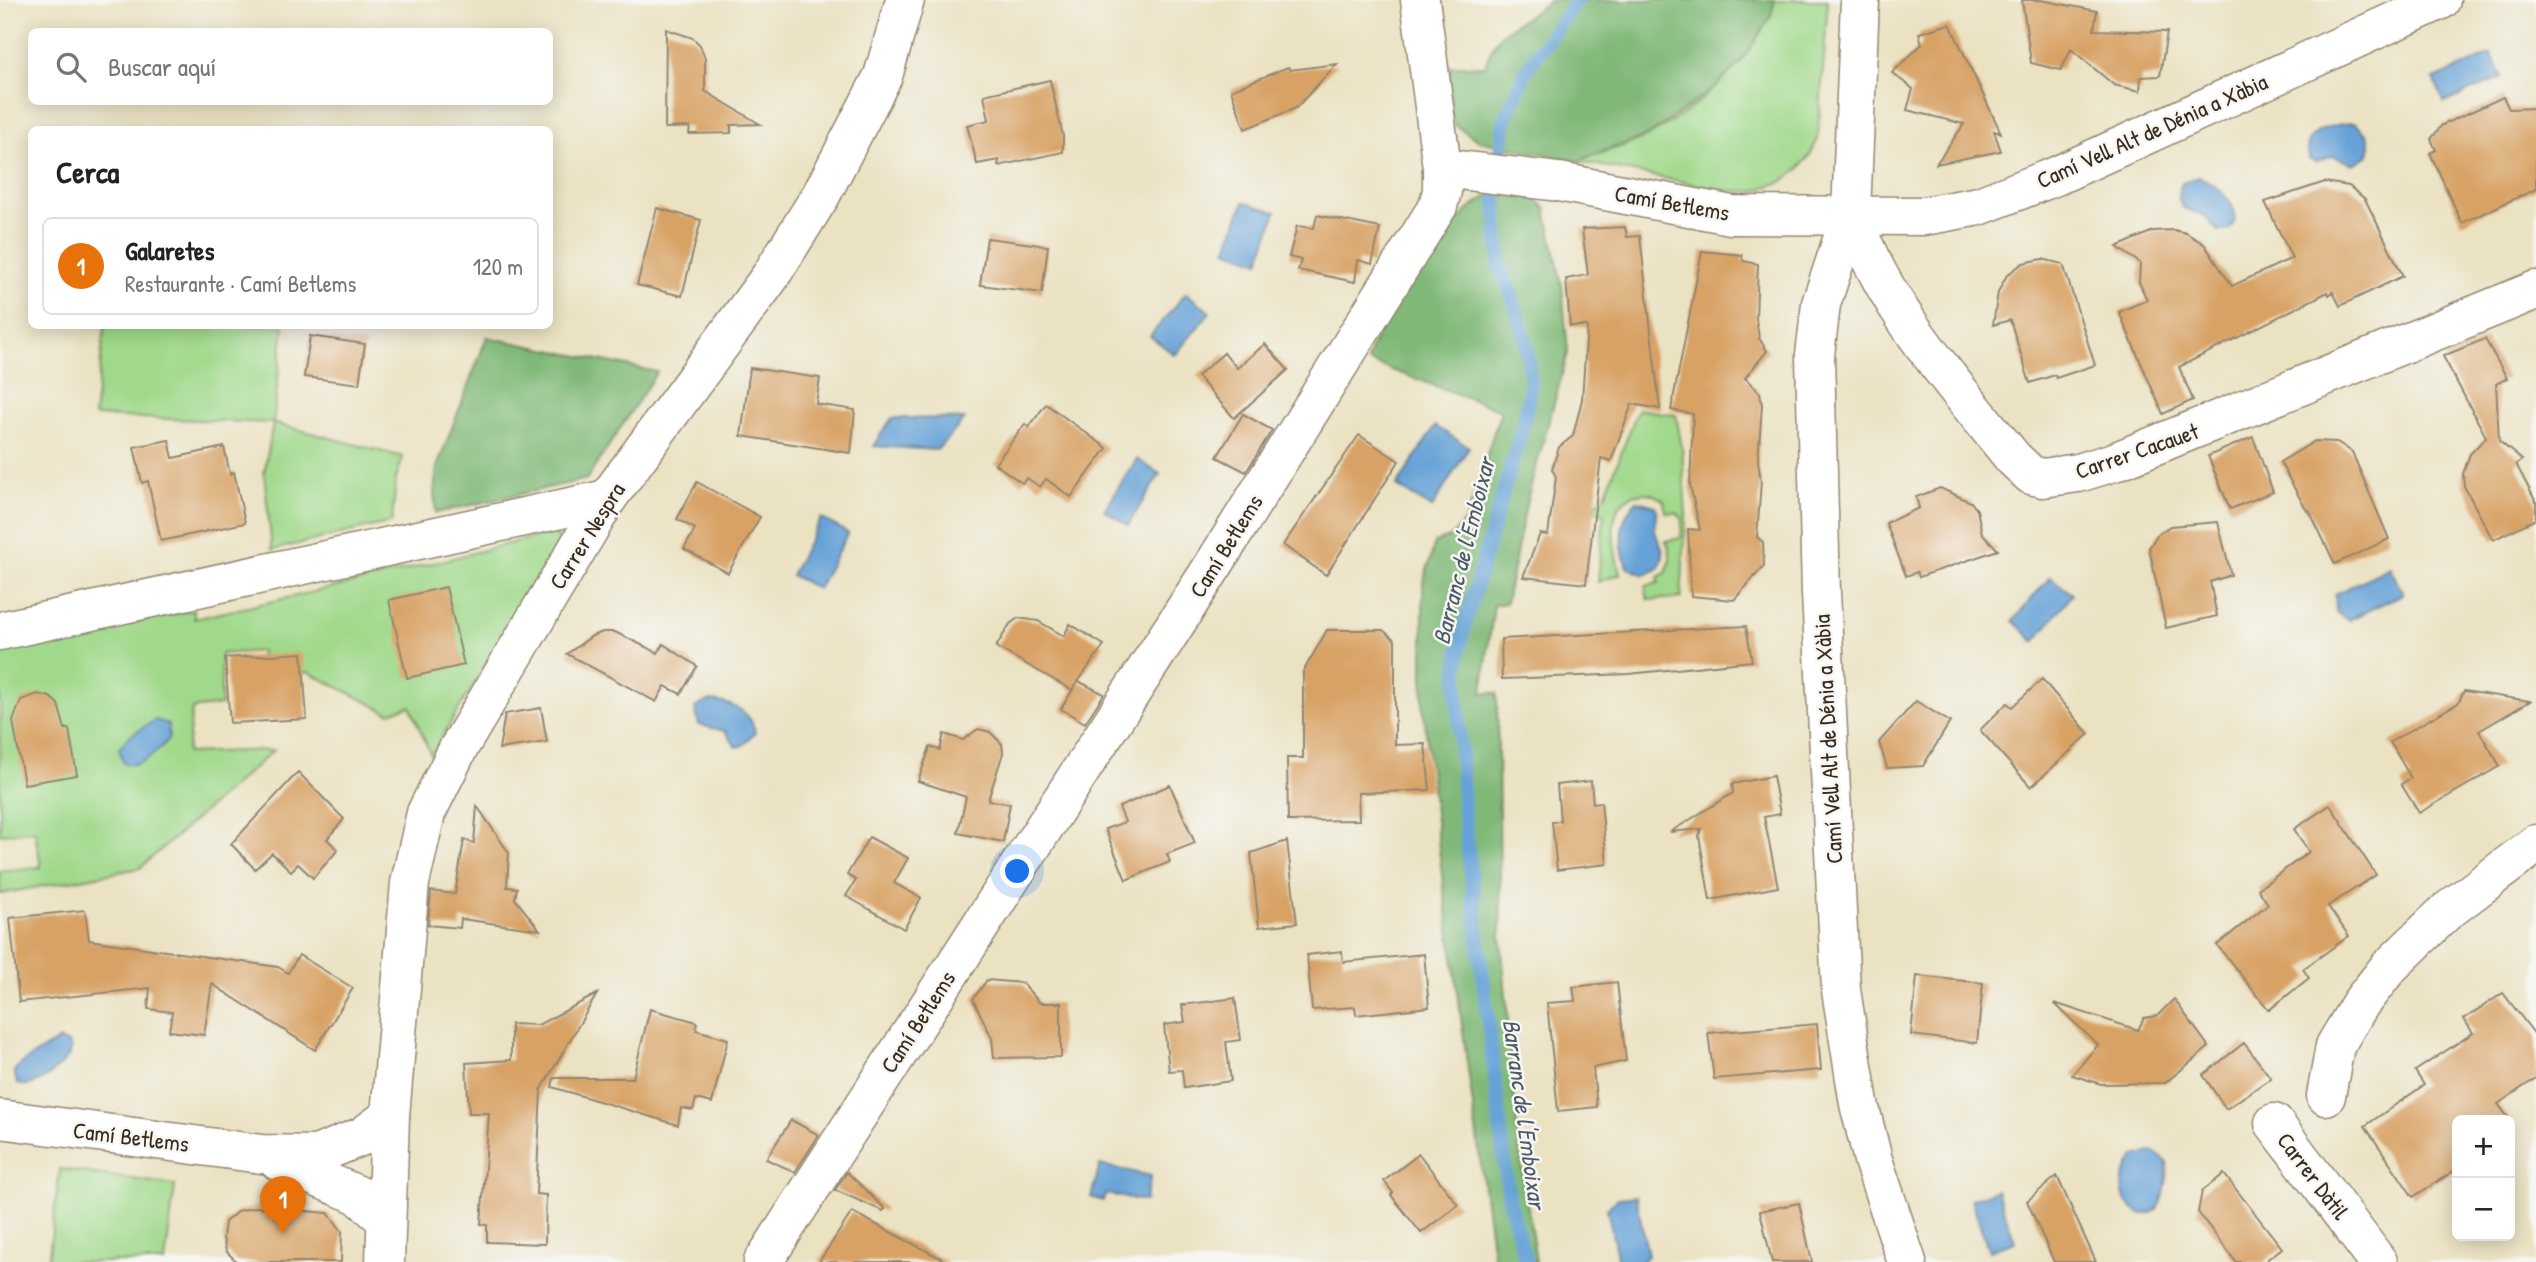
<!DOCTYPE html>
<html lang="es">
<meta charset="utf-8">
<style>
body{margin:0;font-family:"Patrick Hand",sans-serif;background:#f2f2f2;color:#222}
.controls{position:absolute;right:21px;bottom:21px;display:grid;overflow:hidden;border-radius:10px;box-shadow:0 4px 18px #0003}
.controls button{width:63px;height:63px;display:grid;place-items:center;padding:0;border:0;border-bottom:2px solid #e0e0e0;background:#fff;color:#222;font:35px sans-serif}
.you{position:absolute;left:1018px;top:872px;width:24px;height:24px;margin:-18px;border:5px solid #fff;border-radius:50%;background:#1a73e8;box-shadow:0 0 0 10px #1a73e833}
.badge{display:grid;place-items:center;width:46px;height:46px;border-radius:50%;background:#c8321e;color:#fff;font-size:23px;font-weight:700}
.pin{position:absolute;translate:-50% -58px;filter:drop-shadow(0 2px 4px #0008)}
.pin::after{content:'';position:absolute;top:37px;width:24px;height:21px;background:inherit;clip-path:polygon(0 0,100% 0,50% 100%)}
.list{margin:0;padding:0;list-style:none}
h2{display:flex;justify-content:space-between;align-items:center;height:91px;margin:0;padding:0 28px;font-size:30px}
h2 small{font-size:23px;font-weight:400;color:#767676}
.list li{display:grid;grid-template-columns:46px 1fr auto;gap:21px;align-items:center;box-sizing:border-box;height:98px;margin:0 14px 14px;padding:0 14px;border:2px solid #e0e0e0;border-radius:10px}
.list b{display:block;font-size:26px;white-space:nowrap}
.list p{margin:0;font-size:23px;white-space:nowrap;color:#767676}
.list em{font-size:23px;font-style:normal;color:#767676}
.icon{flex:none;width:38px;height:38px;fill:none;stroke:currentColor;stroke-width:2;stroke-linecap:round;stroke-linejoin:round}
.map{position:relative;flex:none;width:2536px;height:1262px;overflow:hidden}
.search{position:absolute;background:#fff;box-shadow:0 4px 18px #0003;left:28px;top:28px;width:525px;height:77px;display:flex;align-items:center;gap:18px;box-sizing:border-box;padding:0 24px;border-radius:10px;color:#767676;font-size:26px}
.panel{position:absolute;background:#fff;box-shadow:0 4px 18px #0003;left:28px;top:126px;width:525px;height:203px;border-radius:10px}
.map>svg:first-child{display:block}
</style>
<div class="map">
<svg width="2536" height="1262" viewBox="0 0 2536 1262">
<rect width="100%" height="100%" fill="#f6f6f2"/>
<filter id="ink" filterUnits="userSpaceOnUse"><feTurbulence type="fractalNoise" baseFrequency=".0143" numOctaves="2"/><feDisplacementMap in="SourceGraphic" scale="14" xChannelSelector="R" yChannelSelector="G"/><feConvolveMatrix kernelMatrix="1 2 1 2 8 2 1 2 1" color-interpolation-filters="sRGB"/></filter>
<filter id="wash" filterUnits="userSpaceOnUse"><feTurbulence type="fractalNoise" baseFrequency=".00686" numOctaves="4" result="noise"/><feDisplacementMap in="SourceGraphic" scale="28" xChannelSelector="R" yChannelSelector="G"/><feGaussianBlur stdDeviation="1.57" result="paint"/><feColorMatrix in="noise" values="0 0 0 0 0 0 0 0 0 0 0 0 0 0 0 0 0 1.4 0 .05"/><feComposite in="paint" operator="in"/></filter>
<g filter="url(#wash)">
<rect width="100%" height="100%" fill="#ebe2c2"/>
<g fill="#a0d98b" stroke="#6e8254" stroke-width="2">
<path d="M1775 0H1828L1818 139 1810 155 1797 171 1781 182 1754 191H1729L1577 161C1601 153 1627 146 1649 135 1699 109 1758 55 1775 0Z"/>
<polygon points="105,326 284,326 273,423 403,457 396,479 392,522 272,550 264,473 273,423 94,416"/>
<path d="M1638 409 1676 415 1682 449 1686 519 1681 598 1648 600 1645 586 1659 583 1658 577 1666 573C1671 561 1672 553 1666 541L1681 538 1682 518 1677 513 1666 512 1664 501C1656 494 1648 491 1637 494 1603 502 1614 551 1620 574L1598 582 1604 513 1590 509 1605 496Z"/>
<polygon points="554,532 560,541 431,755 410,706 389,713 308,672 261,674 261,651 221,654 221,705 192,709 187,753 274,750 140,868 0,894 0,871 41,867 35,831 0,834 0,651 194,610 194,619 375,578"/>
<polygon points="60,1169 175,1185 165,1262 48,1262"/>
</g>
<g fill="#80b977" stroke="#5e724a" stroke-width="2">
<path d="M1550 0H1775L1770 18 1740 63 1710 91 1649 135 1577 161 1479 141 1455 125 1451 113 1450 66H1485C1500 19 1519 28 1550 0Z"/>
<path d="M1513 192 1531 194 1546 209 1562 285 1568 353 1527 500 1506 603 1494 605 1482 693H1497L1501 938 1519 1148 1536 1262H1494L1443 884 1423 705V584L1435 542 1450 537 1466 520 1501 410 1367 361C1378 320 1451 211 1491 195 1497 192 1506 193 1513 192Z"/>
<polygon points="487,337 657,372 587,479 436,513 434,492 437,467"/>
</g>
<g fill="#66a2d7" stroke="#50667a" stroke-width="2">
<polygon points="2491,54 2502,77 2444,103 2434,79"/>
<path d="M2354 123C2367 132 2373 140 2369 155L2353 164 2333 156 2316 162 2309 159 2307 143C2317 127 2335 124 2354 123Z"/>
<path d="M2199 177C2216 184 2249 210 2228 231H2218L2205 216 2183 208C2178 200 2176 192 2182 183Z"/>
<polygon points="1244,202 1276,212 1259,262 1226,250"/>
<polygon points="1186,293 1210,312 1175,355 1150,336"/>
<polygon points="892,418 965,419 937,450 873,446"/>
<polygon points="1435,426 1469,447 1432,508 1397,486"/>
<polygon points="1137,459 1160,474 1128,525 1104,510"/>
<path d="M1637 501 1656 506C1660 515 1654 520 1655 529 1657 547 1670 547 1658 569L1644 575 1627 567C1619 544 1618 519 1637 501Z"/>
<polygon points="821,518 848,533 818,589 791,575"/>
<polygon points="2390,567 2403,594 2348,620 2336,612 2335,594"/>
<polygon points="2050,577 2072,594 2035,642 2013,621"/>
<path d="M708 701C728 701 752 710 755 733L743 745 736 747 725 731 699 725 695 708Z"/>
<path d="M155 720 168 724 169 739C157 752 141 769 123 763L119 749 128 737Z"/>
<path d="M59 1040 69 1044 71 1050C68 1063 33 1093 17 1083L14 1071C19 1063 48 1046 59 1040Z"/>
<path d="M2153 1151 2167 1162C2169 1175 2166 1182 2164 1194 2155 1239 2097 1199 2135 1157Z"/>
<polygon points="1100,1165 1151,1176 1145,1201 1106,1194 1103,1201 1091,1197"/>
<polygon points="1997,1190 2015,1242 1989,1251 1971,1199"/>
<polygon points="1636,1196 1648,1256 1642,1262 1618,1262 1607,1209 1618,1198"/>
</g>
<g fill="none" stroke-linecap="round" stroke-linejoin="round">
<polyline stroke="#66a2d7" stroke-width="14" points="1526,1262 1509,1200 1464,816 1457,686 1459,651 1466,620 1523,425 1531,382 1526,344 1514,301 1500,269 1496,200 1504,123 1527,69 1577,0"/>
</g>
<g id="blocks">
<g fill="#d8a265">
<polygon points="2022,0 2041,0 2097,11 2094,30 2167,32 2160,76 2141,77 2140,91 2114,85 2071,49 2061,70 2031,63"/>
<polygon points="1950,24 2001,133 1994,131 2001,151 1936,164 1964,124 1907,110 1913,89 1892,73 1922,44 1919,33"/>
<polygon points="666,29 693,38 700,45 705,58 705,91 760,124 731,125 731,133 689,134 690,127 665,128"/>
<polygon points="1337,64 1296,108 1245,129 1231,90 1288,67 1290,70"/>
<polygon points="1050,80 1063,136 1063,152 998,166 999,160 977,164 967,125 989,120 984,95"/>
<polygon points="2503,97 2509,109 2536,108 2536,189 2462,223 2430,153 2436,150 2431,139 2442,125"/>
<polygon points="2325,182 2349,186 2365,199 2403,276 2340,306 2333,292 2329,295 2328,292 2179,367 2193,400 2163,414 2119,312 2147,300 2139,282 2140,263 2117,247 2153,231 2174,230 2186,233 2204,244 2232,286 2292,258 2265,202"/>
<polygon points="657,208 701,220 682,296 637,285"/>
<polygon points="1317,215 1380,228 1372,264 1358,260 1355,282 1298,270 1301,260 1289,257 1297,226 1314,228"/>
<polygon points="1625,227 1627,237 1640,236 1660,409 1632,404 1611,461 1601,458 1586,584 1523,577 1540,534 1548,535 1556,477 1552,469 1559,447 1573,436 1582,399 1587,326 1570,326 1566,279 1588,275 1582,229"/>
<polygon points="987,238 1048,246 1042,293 980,285"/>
<polygon points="1702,251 1742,255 1743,261 1758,264 1756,319 1759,338 1767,351 1745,378 1760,393 1762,405 1758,461 1761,481 1757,537 1763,542 1764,566 1734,600 1691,596 1688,529 1700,530 1690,485 1693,414 1671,410"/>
<polygon points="2042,259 2063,264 2095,365 2056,378 2055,375 2030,383 2010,320 1993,325 1998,292 2007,275 2023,263"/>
<polygon points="310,336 365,344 359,384 304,377"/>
<polygon points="2485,339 2507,378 2496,384 2499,441 2522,460 2516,464 2536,502 2536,519 2493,540 2464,486 2463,474 2470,454 2486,437 2443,356"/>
<polygon points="1265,344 1288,370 1234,418 1197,376 1224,353 1237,368"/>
<polygon points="750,368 820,378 816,404 855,410 851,453 741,436"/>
<polygon points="1046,404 1107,448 1071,497 1046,479 1040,487 1027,478 1022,483 995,464 1025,424 1029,427"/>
<polygon points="1243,414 1272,430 1246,472 1217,457"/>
<polygon points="1359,435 1399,461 1326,575 1283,545"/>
<polygon points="2253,437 2273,492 2230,509 2208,456"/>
<polygon points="169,440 173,458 224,447 230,474 234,472 245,523 161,541 148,481 142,483 134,447"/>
<polygon points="2315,441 2337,442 2352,452 2389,539 2335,564 2309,510 2307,511 2280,462"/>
<polygon points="697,482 760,517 728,573 684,549 695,529 677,519"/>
<polygon points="1940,488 1971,502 1977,510 1982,533 1998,550 1919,577 1917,572 1906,576 1886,523 1919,508 1916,497"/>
<polygon points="2218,522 2231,575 2210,582 2217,616 2166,628 2149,548 2157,535 2170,526"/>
<polygon points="446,587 464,665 407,678 389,600"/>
<polygon points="1018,618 1038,621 1064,636 1070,624 1104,645 1072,690 996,647 1010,624"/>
<polygon points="1746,626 1752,661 1629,674 1502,679 1501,639"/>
<polygon points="1327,630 1383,630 1395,640 1395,745 1425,744 1430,790 1358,793 1359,820 1288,821 1287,758 1303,758 1303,672"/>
<polygon points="603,632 615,632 658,653 663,644 697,666 681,694 665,686 656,702 567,654 592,636"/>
<polygon points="302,653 307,719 230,723 225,658"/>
<polygon points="2042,679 2089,734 2031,787 1980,730 2007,703 2012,707"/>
<polygon points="1078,681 1104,694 1085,723 1061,709"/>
<polygon points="2464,691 2530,701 2479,731 2500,766 2419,813 2401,784 2411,778 2390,742 2458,703"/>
<polygon points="38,694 50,697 58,704 65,729 69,729 77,775 24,784 13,721 21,700"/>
<polygon points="1916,701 1950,722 1923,766 1887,768 1879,742"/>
<polygon points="541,708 547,742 499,749 505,714"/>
<polygon points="978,729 990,732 1002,744 1003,753 988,800 1010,804 1003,842 958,833 966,797 918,781 930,747 940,750 944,734 963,740"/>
<polygon points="298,772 344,819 327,839 338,850 313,878 298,864 291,871 272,853 255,869 231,844"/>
<polygon points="1773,776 1780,814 1764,817 1778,887 1710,900 1699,836 1701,829 1670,832 1733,793 1732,784"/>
<polygon points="1591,781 1593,803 1601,802 1607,864 1557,870 1552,822 1560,821 1557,785"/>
<polygon points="1170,785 1195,843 1167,854 1170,862 1126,880 1105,829 1125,822 1119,807"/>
<polygon points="2330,805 2376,875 2328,906 2349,936 2303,969 2309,978 2269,1010 2217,945 2268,904 2258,889 2309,852 2294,829"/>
<polygon points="477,806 509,853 507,887 517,888 515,899 540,930 461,919 460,928 428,925 431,891 455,894 464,840 474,843"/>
<polygon points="869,837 908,858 894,883 921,898 904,929 846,896 856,880 847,875"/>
<polygon points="1287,841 1297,923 1259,927 1251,853"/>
<polygon points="85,910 89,940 278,967 288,973 299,955 353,988 315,1050 212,984 204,1035 169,1031 172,1012 148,1009 150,988 19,1002 10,918"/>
<polygon points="1342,951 1343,962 1424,954 1429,1007 1356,1015 1355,1007 1312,1010 1307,955"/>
<polygon points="1917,976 1983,983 1977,1043 1911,1035"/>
<polygon points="987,980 1022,983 1040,1003 1061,1003 1061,1057 994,1058 992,1038 973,999"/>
<polygon points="1617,982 1626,1061 1593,1068 1597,1107 1558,1111 1547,1003 1575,1001 1573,987"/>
<polygon points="2503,993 2536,1036 2536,1078 2498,1104 2510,1120 2457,1120 2457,1169 2413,1197 2365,1126 2424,1085 2415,1071 2473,1033 2464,1019"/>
<polygon points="597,994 541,1090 536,1194 546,1195 545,1244 487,1242 487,1225 481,1224 489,1113 469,1113 466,1063 511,1060 511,1024 538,1025"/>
<polygon points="1235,998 1241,1040 1226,1042 1231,1081 1184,1088 1182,1070 1169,1071 1164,1025 1185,1022 1182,1005"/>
<polygon points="2174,999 2209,1047 2165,1083 2101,1084 2072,1075 2098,1045 2054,1003 2138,1030 2144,1018 2157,1016"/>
<polygon points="650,1009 697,1022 696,1030 728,1039 712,1103 696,1099 693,1110 681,1108 678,1125 552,1087 554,1078 633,1078"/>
<polygon points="1817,1024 1821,1070 1714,1079 1708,1033"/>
<polygon points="2244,1043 2271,1078 2226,1109 2203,1075"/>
<polygon points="791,1120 819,1135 795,1172 766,1159"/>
<polygon points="1419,1154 1458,1205 1421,1233 1391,1195 1393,1193 1384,1181"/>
<polygon points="847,1172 885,1209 883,1211 835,1190"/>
<polygon points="2224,1174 2282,1248 2264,1262 2236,1262 2198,1212 2202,1191"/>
<polygon points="2057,1176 2096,1262 2054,1262 2027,1201"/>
<polygon points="1799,1203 1812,1262 1772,1262 1760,1211"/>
<polygon points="256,1207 328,1213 342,1231 341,1262 237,1262 226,1251 223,1238 225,1222 238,1211"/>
<polygon points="852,1212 948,1262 819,1262"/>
</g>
</g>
</g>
<g filter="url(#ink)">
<use href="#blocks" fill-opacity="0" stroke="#938670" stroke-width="2"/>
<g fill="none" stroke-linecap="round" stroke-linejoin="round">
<g stroke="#938670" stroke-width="41">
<g id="minor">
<polyline points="1860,0 1851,213 1821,304 1815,355 1821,593 1841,990 1859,1104 1873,1160 1907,1262"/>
<polyline points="1442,168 1559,182 1731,215 1924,216 1979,206 2056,176 2441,0"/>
<path d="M1851 213C1884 307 1952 382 2013 458L2031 475 2043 478 2078 473 2114 462 2536 290"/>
<polyline points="0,631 607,499"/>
<polyline points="2326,1096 2335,1046 2360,1004 2389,967 2446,912 2536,844"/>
<polyline points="0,1119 261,1154 316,1155 363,1136 390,1116"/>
<polyline points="2274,1123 2378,1262"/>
<polyline points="278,1161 358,1195 385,1219"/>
<polyline points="385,1262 390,1116 410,883 426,813 458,749 607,499 770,277 821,195 883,76 905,0"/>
<polyline points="763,1262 1213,566 1438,206 1442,191 1442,168 1420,0"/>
</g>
</g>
<use href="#minor" stroke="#fff" stroke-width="38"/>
</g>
</g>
<g text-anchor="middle" stroke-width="5" stroke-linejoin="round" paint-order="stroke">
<g font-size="23" fill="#3b2a1e" stroke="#f6f6f2">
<text transform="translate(2152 131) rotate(-24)" y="8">Camí Vell Alt de Dénia a Xàbia</text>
<text transform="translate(1672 203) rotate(10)" y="8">Camí Betlems</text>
<text transform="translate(2137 451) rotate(-19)" y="8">Carrer Cacauet</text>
<text transform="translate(587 536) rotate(-58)" y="8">Carrer Nespra</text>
<text transform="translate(1226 546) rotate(-58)" y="8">Camí Betlems</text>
<text transform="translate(1828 739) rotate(-93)" y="8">Camí Vell Alt de Dénia a Xàbia</text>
<text transform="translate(918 1022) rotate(-57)" y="8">Camí Betlems</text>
<text transform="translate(131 1137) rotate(7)" y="8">Camí Betlems</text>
<text transform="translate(2313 1176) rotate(53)" y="8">Carrer Dàtil</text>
</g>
<g font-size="24" font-style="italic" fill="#4c5a68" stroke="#f6f6f2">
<text transform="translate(1464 551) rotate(-76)" y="8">Barranc de l'Emboixar</text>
<text transform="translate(1524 1114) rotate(82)" y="8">Barranc de l'Emboixar</text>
</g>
</g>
</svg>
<div class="controls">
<button>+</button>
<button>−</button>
</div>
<div class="you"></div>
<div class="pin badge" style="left:283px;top:1234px;background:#e8710a">1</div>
<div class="search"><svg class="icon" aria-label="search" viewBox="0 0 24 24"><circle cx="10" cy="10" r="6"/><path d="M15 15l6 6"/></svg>Buscar aquí</div>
<section class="panel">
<h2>Cerca<small></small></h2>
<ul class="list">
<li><span class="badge" style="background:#e8710a">1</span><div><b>Galaretes</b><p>Restaurante · Camí Betlems</p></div><em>120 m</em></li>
</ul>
</section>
</div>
